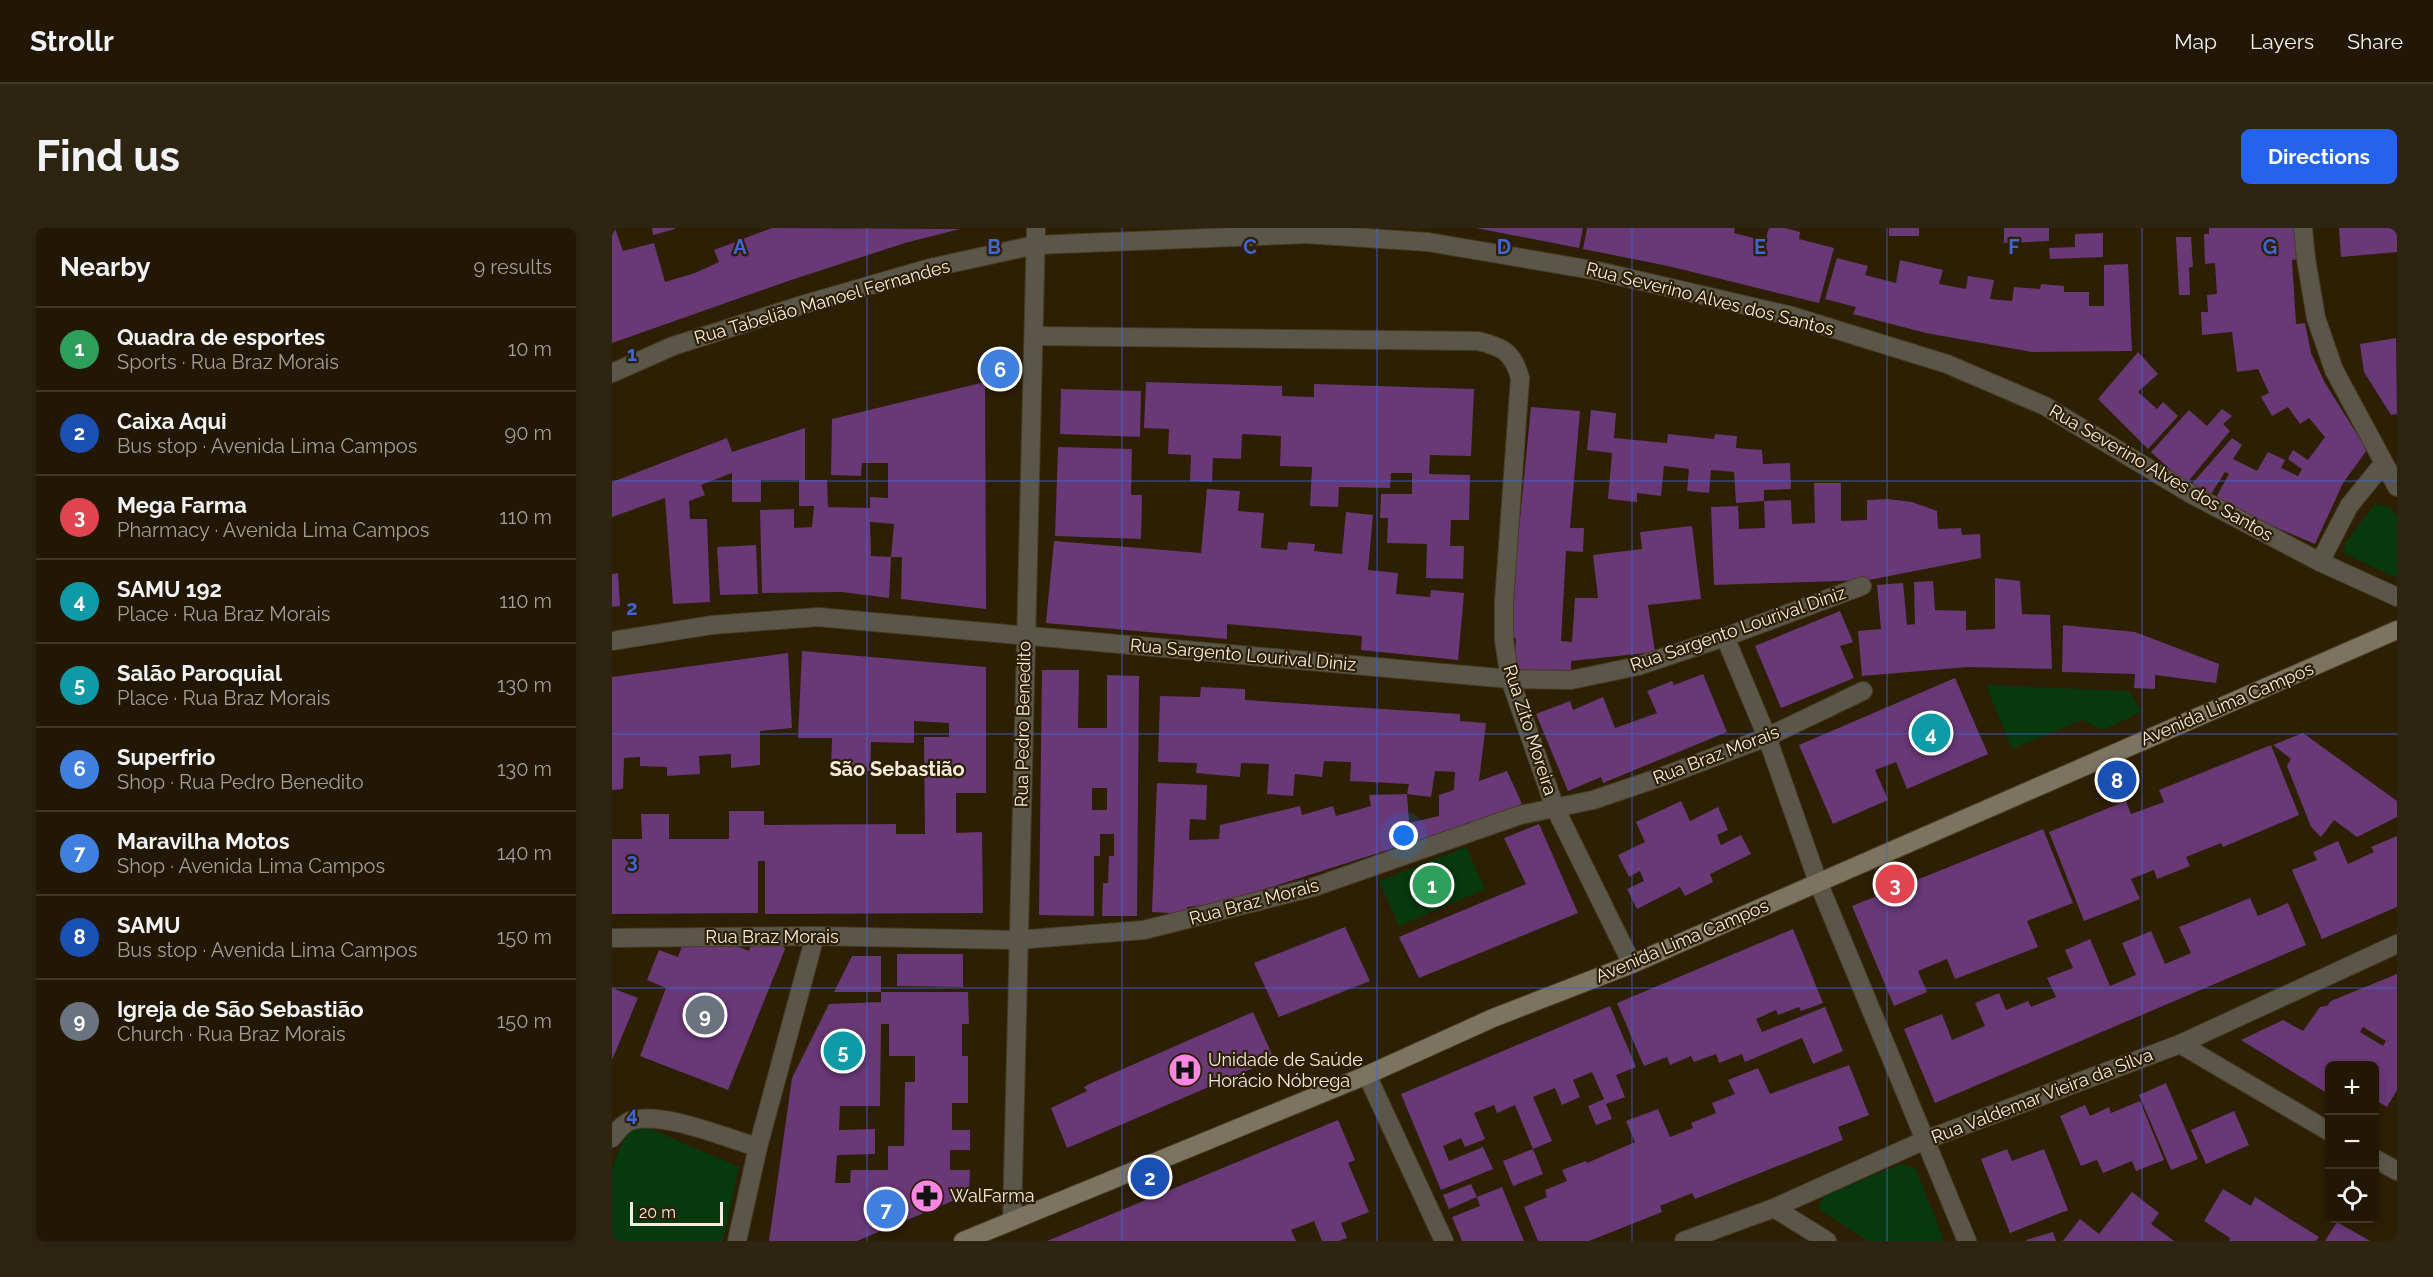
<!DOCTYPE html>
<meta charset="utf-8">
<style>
body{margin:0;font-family:Raleway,sans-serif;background:#2e2412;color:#f1f3f6}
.controls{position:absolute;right:18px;bottom:18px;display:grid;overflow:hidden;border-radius:9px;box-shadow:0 3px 9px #0003}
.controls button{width:54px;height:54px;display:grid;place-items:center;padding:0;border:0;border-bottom:2px solid #3f3625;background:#221703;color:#f1f3f6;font:30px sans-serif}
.scale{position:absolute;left:18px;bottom:15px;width:93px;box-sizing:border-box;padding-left:6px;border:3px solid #f6ecdd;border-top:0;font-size:16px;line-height:21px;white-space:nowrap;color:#f6ecdd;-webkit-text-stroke:4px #2d1f04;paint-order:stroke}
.you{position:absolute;left:792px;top:608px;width:21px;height:21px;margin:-15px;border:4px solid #fff;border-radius:50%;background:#1a73e8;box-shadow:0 0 0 9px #1a73e833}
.badge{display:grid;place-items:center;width:39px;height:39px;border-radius:50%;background:#2563eb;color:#fff;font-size:20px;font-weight:700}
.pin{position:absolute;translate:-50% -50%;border:3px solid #fff;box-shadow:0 2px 6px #0006}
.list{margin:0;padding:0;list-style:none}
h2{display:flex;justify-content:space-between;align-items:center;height:78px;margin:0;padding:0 24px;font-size:26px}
h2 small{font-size:20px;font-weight:400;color:#a29f9a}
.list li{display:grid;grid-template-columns:39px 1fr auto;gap:18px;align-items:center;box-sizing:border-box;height:84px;padding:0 24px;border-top:2px solid #3f3625}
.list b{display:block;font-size:22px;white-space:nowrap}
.list p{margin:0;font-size:20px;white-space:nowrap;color:#a29f9a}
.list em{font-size:20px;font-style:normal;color:#a29f9a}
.icon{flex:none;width:33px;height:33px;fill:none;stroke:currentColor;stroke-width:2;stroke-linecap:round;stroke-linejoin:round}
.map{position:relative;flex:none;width:1785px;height:1013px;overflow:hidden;border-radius:9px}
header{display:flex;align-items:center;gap:36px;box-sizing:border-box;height:84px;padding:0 30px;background:#221703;border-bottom:2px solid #3f3625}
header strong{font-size:28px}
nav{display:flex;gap:33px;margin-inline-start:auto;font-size:21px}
.intro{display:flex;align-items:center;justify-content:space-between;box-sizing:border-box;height:144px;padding:0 36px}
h1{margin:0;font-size:42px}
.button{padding:15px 27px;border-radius:9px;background:#2563eb;color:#fff;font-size:21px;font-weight:700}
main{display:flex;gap:36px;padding:0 36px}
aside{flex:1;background:#221703;border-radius:9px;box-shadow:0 3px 9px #0003}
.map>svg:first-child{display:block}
</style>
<header>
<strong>Strollr</strong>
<nav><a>Map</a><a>Layers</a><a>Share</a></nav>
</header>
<div class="intro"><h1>Find us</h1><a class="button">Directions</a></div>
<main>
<aside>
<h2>Nearby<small>9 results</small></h2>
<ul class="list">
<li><span class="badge" style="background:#2e9e5b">1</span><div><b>Quadra de esportes</b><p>Sports · Rua Braz Morais</p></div><em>10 m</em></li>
<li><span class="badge" style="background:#1a4fb4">2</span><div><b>Caixa Aqui</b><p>Bus stop · Avenida Lima Campos</p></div><em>90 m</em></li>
<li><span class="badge" style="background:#e0444e">3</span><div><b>Mega Farma</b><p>Pharmacy · Avenida Lima Campos</p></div><em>110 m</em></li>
<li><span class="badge" style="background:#0f9aa8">4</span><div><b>SAMU 192</b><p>Place · Rua Braz Morais</p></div><em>110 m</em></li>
<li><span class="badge" style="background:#0f9aa8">5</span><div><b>Salão Paroquial</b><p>Place · Rua Braz Morais</p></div><em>130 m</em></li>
<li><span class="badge" style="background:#3f7fe0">6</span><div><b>Superfrio</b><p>Shop · Rua Pedro Benedito</p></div><em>130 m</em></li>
<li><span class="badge" style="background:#3f7fe0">7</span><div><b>Maravilha Motos</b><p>Shop · Avenida Lima Campos</p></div><em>140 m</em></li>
<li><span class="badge" style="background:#1a4fb4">8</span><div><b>SAMU</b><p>Bus stop · Avenida Lima Campos</p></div><em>150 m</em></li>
<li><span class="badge" style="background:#6b7280">9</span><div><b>Igreja de São Sebastião</b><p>Church · Rua Braz Morais</p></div><em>150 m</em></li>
</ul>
</aside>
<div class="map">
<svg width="1785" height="1013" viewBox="0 0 1785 1013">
<rect width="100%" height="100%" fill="#2d1f04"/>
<g fill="#07380e">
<polygon points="1763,276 1778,279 1785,288 1785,350 1732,325 1733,315"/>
<polygon points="1374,457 1517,463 1529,484 1491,502 1470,492 1400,521"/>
<polygon points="854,619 873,661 787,698 767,653"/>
<polygon points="30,897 127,939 111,1013 0,1013 0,939 13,908"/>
<polygon points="1289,936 1304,941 1332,1013 1256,1013 1207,981 1210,968"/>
</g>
<g fill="#693877" fill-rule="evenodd">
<polygon points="0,0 3,0 11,23 42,15 53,54 83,45 107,34 102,22 160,0 348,1 293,15 179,52 0,115"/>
<polygon points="40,0 63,0 63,1 41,7"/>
<polygon points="864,0 971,0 967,20"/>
<polygon points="975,0 1123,0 1122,5 1153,13 1157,0 1173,0 1188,4 1187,11 1222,20 1207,75 1056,38 971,21"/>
<rect x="1277" y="0" width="30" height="8"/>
<polygon points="1392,0 1437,0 1437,13 1392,15"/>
<polygon points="1597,0 1687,0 1689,31 1680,32 1684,96 1693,95 1699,125 1713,155 1755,222 1731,255 1703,316 1602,273 1617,246 1613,244 1596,271 1578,258 1620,210 1630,217 1621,231 1645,243 1656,224 1673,232 1669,240 1686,248 1690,241 1676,231 1681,222 1696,232 1713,209 1697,190 1688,196 1676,179 1660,188 1649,169 1657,165 1646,141 1625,144 1620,104 1590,107 1589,84 1596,84 1595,67 1605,66 1603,35 1593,36 1592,6 1597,6"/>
<polygon points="1727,0 1785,0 1785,24 1729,29"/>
<polygon points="1491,5 1491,29 1438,31 1437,20 1463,19 1463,6"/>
<polygon points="1564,9 1579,9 1581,39 1577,39 1578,67 1567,67"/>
<polygon points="1225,30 1256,38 1253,47 1284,55 1288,32 1331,42 1327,56 1354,61 1356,48 1382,52 1378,71 1400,73 1402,59 1428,61 1429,56 1452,58 1452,64 1477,64 1477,78 1492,78 1492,37 1516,36 1520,123 1420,124 1314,105 1241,86 1244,79 1213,71"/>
<polygon points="1784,110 1785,186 1779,187 1752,144 1748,116"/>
<polygon points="1526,124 1546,146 1526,164 1545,181 1551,174 1566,188 1536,221 1486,171"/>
<polygon points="373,154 374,381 289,371 290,329 279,329 282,296 258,294 259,328 279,329 277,370 230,364 150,365 148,282 182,281 182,300 200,299 202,278 187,278 187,252 149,252 149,274 120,274 120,245 89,257 93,267 77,273 78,291 95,291 98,374 61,376 53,270 0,289 0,254 115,210 120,224 193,200 193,252 215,252 216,279 258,280 258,269 276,270 276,235 250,235 249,248 219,247 220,191"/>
<polygon points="534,154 670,158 670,168 702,169 702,156 862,161 859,228 818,227 817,246 858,247 857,292 839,292 838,318 852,318 851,351 814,350 815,316 775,315 776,290 768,290 769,266 800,266 800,245 779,245 778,260 727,259 726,279 698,278 700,239 668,238 669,208 630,206 629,231 601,230 600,254 578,253 579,227 556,226 557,201 532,200"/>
<polygon points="449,161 529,163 528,209 448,206"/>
<polygon points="919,179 968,183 958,300 972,300 971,324 954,323 949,413 960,414 963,370 986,370 981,327 1030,321 1028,304 1080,298 1089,371 1036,377 1043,424 959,433 959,445 902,441 904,410 900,410 905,321"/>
<polygon points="1610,181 1620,188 1611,196 1618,203 1574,256 1539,224 1577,182 1595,198"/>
<polygon points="979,182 1004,185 1002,210 1055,215 1056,206 1102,211 1103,206 1125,208 1124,220 1150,222 1151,236 1178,235 1179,261 1152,262 1152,273 1124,275 1122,244 1099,242 1097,265 1075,263 1077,241 1052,238 1049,268 1025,265 1025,274 996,271 1000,225 975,222"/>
<polygon points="446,219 520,221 519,267 530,267 529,311 443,308"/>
<polygon points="1202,255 1229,255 1229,293 1255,292 1255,272 1276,271 1300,274 1325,283 1326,301 1349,300 1350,307 1368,306 1369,330 1257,352 1102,357 1099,279 1126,278 1127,301 1153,300 1152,273 1179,272 1180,296 1203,295"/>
<polygon points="595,261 628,263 626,283 652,285 649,320 675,322 676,314 703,316 702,323 730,326 734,284 761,287 756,342 786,345 784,366 818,369 819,362 852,365 846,432 749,422 750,408 615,396 615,411 434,395 442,313 589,325"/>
<polygon points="144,317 146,366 108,367 105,319"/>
<polygon points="6,345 8,378 0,379 0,346"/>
<polygon points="1383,350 1408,353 1410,386 1438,387 1440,441 1355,439 1250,448 1246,403 1269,401 1265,357 1291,355 1295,397 1303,396 1302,354 1321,353 1323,382 1354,383 1354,402 1383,401"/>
<polygon points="1228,383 1241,414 1228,418 1242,450 1169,480 1143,418"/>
<polygon points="1451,397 1523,404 1607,436 1604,455 1543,447 1543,461 1522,460 1523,446 1450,444"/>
<polygon points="190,423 374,439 374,565 344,565 344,605 370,604 371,685 153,686 153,633 146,633 146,685 0,686 0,611 30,611 29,586 57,586 57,611 117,611 117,583 152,583 152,597 284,596 284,606 313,606 312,509 337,509 337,495 302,493 302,515 259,514 258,543 219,541 220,510 186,510"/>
<polygon points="176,425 180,500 148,503 148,537 119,540 119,526 87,528 88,546 55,548 55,539 28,538 28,529 12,530 11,561 0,562 0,449"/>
<path d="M430 442H467L466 500H495V447L527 448 525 688H490L491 655H496L497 628H502V606H488V628H482V688L427 687ZM480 560H495V582H480Z"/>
<polygon points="1091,446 1115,504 991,555 989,549 956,563 924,486 958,473 961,482 991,469 1003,500 1045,485 1035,463 1060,453 1062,457"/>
<polygon points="1343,450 1376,526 1295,561 1284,534 1263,542 1276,572 1221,596 1187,517"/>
<polygon points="589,459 633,461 633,472 848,486 848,493 874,495 867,553 895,543 910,576 826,606 606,676 575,679 575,686 540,684 545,555 595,557 594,592 578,591 577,612 607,611 608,597 688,578 690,587 721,578 724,588 759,578 757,567 795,566 797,595 827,588 827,567 842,562 843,544 823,543 819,569 795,566 797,556 738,553 739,534 712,533 710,549 683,546 681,568 655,566 657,536 629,535 628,549 584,545 585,535 546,534 548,468 588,469"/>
<polygon points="1691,505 1785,573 1785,589 1745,609 1722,592 1709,609 1699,599 1675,538 1679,531 1661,517"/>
<polygon points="1659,517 1687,587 1611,619 1609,615 1574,629 1578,638 1545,651 1542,642 1519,651 1528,671 1472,693 1437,604 1514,573 1519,586 1552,574 1547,562"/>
<polygon points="1069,573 1078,593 1106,579 1116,602 1105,607 1109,617 1129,607 1139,626 1098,646 1101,654 1073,668 1068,659 1025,681 1015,661 1032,653 1028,643 1017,649 1006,627 1033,614 1024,594"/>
<polygon points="927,596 966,685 807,750 787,709 914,656 892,610"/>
<polygon points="1431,601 1461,675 1415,693 1426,719 1343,751 1335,731 1306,743 1315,764 1282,778 1240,678"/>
<polygon points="1785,608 1785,679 1710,711 1680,642 1705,632 1701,624 1726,613 1736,636 1762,624 1759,619"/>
<polygon points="1638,670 1646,688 1676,675 1694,717 1323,875 1292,801 1330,786 1340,812 1373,798 1363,775 1387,765 1394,782 1416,773 1419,779 1444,769 1435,750 1461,740 1453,722 1478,711 1498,758 1524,747 1510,715 1539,703 1553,736 1579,725 1567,699"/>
<polygon points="733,699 758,753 667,789 642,735"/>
<polygon points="1181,701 1211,775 1189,783 1187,779 1166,787 1164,782 1144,791 1150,804 1213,779 1231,823 1201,836 1190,810 1133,834 1130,826 1107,835 1104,826 1082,834 1079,828 1058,837 1055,829 1032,838 1005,775"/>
<polygon points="114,714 137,723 140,715 169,715 173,721 116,862 28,828 54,760 35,752 47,722 66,729 71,715"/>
<polygon points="285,726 351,726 351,759 285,758"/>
<path d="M240 728H269V764H356L357 796H350V828H356V875H340V902H358V922H338V942H358L357 966 245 1013H157L180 850 217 776 269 774V764H222ZM269 796H277V828H303V854H293L292 918H276V942H239L238 955H223L225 927 263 926V901L227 902 228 878H268Z"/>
<path d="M1785 746V862L1775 879 1762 871V837H1718V867L1629 812 1671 792 1691 803 1708 779 1715 778 1719 773ZM1751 799 1774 813 1771 818 1748 804Z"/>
<polygon points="0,760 26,770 0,832"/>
<polygon points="998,778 1024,839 1004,847 1013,869 994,876 1000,891 984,897 976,878 992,871 980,844 961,852 968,869 950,877 943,860 921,869 940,913 921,921 903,877 885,885 882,877 862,885 873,911 853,919 849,910 831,918 837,933 871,919 881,941 829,962 789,866"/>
<polygon points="641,784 662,831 455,920 439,880 475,863 472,859 479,855"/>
<polygon points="1237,837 1257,887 1226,899 1231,912 1083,971 1080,965 1048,978 1050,984 977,1013 926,1013 912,979 935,969 933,962 955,953 950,942 974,933 975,935 1023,914 1014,893 1046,881 1058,909 1081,900 1079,895 1104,885 1100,875 1123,866 1116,852 1146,840 1158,866"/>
<polygon points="1554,855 1586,931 1559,942 1527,867"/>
<polygon points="1528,873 1552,932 1524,943 1520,933 1491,945 1485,932 1469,938 1448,888 1473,877 1478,888 1497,879 1499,885"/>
<polygon points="1622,883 1637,917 1594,936 1579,902"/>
<polygon points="726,892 743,932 736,935 757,984 729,995 735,1010 727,1013 710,1013 702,993 679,1002 684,1013 435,1013"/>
<polygon points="921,921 931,946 901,958 891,933"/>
<polygon points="1395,921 1400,933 1432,921 1456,982 1398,1005 1369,931"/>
<polygon points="859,956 865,969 837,981 831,967"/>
<polygon points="890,959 912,1013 850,1013 840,989 868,978 865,969"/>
<polygon points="1611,961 1639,978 1643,969 1707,1009 1704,1013 1617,1013 1618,1010 1592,993"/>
<polygon points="1520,964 1547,985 1539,996 1562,1013 1451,1013 1468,991 1487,1006"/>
<polygon points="1725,994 1758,1013 1713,1013"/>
<polygon points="1441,1004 1444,1013 1414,1013 1414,1012"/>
</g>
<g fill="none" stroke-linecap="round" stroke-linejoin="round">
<g stroke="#493c22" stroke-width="20">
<g id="lane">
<polyline points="694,6 816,14 986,43 1180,88 1335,136 1433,178 1579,266 1708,334 1785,369"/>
<polyline points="1722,142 1785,259"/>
<polyline points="1708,334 1737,278 1771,236"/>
</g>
</g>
<g stroke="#493c22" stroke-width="20">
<g id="street">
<polyline points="1691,0 1694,31 1704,90 1722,142"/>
<path d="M422 108 866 113C891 119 901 124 908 150L892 374V412L898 451 943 580 1020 736"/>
<polyline points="0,145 61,118 190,77 318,40 423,17 694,6"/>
<polyline points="1113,409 1155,509 1206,654 1355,1013"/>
<polyline points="0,413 100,397 206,389 898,451 959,452 1026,438 1113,409 1250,358"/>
<polyline points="0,710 203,708 404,712 532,702 702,659 908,587 981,572 1052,548 1155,509 1251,463"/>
<polyline points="1568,816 1718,904"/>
<polyline points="755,847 832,1013"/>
<path d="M0 910C5 903 12 894 21 892 53 884 114 910 146 919"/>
<polyline points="1762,930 1785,943"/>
<polyline points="1162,980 1215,1013"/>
<path d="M400 993C405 662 414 331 424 0"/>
<polyline points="125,1013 146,919 203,708"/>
<polyline points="1072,1013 1162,980 1313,912 1568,816 1785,716"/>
</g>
</g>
<g stroke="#493c22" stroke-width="20">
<polyline id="secondary" points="351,1013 755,847 881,790 1020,736 1785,402"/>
</g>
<use href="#lane" stroke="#5a574a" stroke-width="18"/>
<use href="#street" stroke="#5a574a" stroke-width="18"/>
<use href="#secondary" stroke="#7a7460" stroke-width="18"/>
</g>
<path fill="none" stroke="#3e66d9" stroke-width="1.5" stroke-opacity="0.55" d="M255 0V1013M510 0V1013M765 0V1013M1020 0V1013M1275 0V1013M1530 0V1013M0 253H1785M0 506H1785M0 760H1785"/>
<defs>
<g id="hospital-disc" transform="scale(1.725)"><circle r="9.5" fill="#fd86e2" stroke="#2d1f04"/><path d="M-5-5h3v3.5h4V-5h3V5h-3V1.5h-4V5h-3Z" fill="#111"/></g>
<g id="pharmacy-disc" transform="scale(1.725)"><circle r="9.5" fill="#fd86e2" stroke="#2d1f04"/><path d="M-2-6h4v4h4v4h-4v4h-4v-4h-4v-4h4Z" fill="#111"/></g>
</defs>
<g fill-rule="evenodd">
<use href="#hospital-disc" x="573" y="842"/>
<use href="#pharmacy-disc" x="315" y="968"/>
</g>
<g text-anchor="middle" stroke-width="4.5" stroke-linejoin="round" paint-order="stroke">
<g font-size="18" fill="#f6ecdd" stroke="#2d1f04">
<text transform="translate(1098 71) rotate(14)" y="6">Rua Severino Alves dos Santos</text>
<text transform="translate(210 74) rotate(-16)" y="6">Rua Tabelião Manoel Fernandes</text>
<text transform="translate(1549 245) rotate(30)" y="6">Rua Severino Alves dos Santos</text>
<text transform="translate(1126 401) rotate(-19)" y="6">Rua Sargento Lourival Diniz</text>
<text transform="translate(631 427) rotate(5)" y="6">Rua Sargento Lourival Diniz</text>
<text transform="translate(1615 476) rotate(-23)" y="6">Avenida Lima Campos</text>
<text transform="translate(411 496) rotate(-89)" y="6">Rua Pedro Benedito</text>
<text transform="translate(918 502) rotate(72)" y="6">Rua Zito Moreira</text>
<text transform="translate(1104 527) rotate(-21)" y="6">Rua Braz Morais</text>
<text transform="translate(642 674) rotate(-15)" y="6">Rua Braz Morais</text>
<text x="160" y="715">Rua Braz Morais</text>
<text transform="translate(1070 713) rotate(-23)" y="6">Avenida Lima Campos</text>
<text transform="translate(1430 868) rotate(-21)" y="6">Rua Valdemar Vieira da Silva</text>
</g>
<g font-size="18" fill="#f6ecdd" stroke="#2d1f04" text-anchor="start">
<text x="596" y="838">Unidade de Saúde<tspan x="596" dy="21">Horácio Nóbrega</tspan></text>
<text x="338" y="974">WalFarma</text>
</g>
<g font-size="20" font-weight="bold" fill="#f6ecdd" stroke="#2d1f04">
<text x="285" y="548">São Sebastião</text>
</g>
</g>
<g font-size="20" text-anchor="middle" font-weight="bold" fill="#3e66d9" stroke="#2d1f04" stroke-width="4.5" stroke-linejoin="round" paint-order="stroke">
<text x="128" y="26">A</text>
<text x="382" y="26">B</text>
<text x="638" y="26">C</text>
<text x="892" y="26">D</text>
<text x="1148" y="26">E</text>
<text x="1402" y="26">F</text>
<text x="1658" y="26">G</text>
<text x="20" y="133">1</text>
<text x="20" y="387">2</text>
<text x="20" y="640">3</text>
<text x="20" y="893">4</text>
</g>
</svg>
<div class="controls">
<button>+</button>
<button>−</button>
<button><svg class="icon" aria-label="locate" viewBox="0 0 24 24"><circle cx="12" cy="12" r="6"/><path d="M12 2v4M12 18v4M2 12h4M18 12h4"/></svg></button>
</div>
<div class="scale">20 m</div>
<div class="you"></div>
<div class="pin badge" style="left:820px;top:657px;background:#2e9e5b">1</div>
<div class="pin badge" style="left:538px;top:949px;background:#1a4fb4">2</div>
<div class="pin badge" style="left:1283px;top:656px;background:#e0444e">3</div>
<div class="pin badge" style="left:1319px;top:505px;background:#0f9aa8">4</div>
<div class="pin badge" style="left:231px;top:823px;background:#0f9aa8">5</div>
<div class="pin badge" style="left:388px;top:141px;background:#3f7fe0">6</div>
<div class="pin badge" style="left:274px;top:981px;background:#3f7fe0">7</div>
<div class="pin badge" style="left:1505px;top:552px;background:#1a4fb4">8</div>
<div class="pin badge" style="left:93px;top:787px;background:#6b7280">9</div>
</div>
</main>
